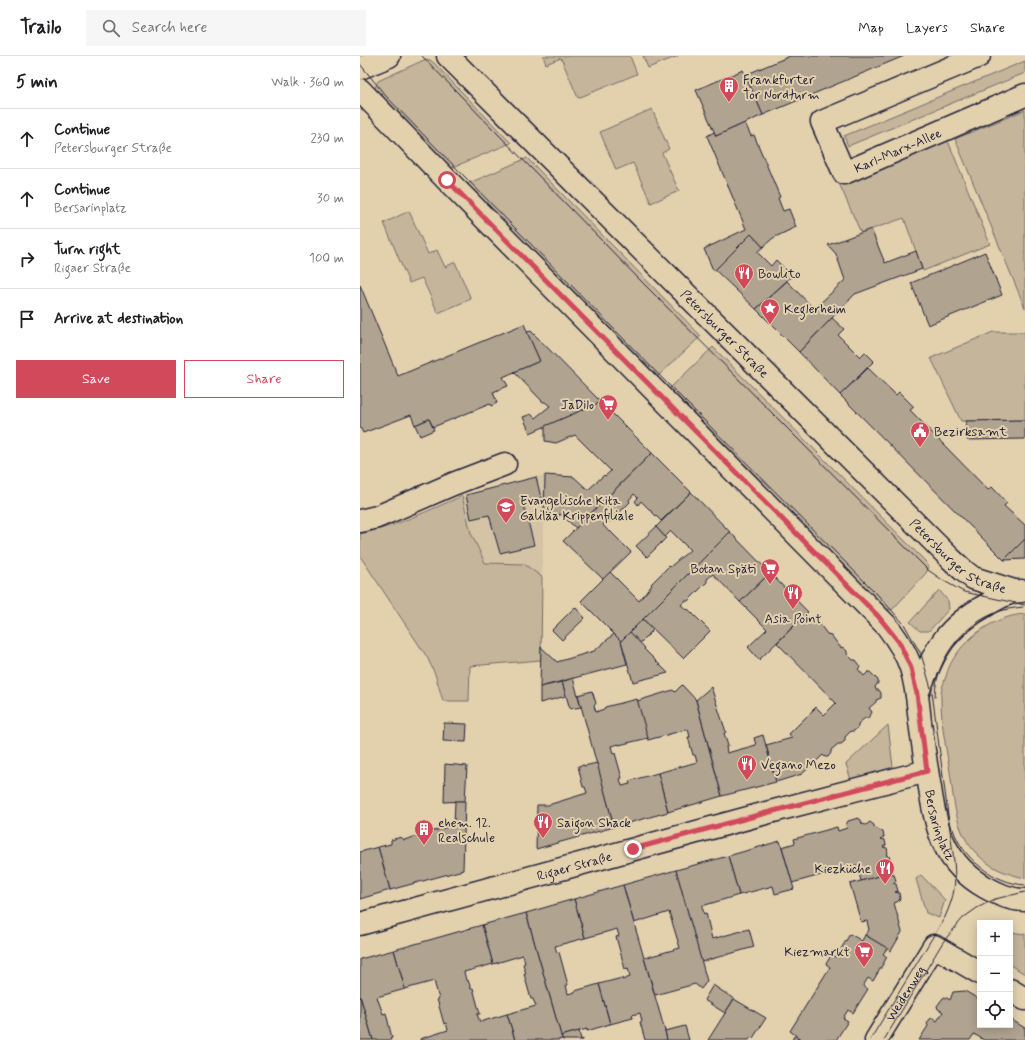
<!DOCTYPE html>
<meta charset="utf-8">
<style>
body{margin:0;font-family:Mynerve,sans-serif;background:#f6f6f6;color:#202124}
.controls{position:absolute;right:12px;bottom:12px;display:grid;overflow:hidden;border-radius:0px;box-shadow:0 2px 10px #0003}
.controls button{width:36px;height:36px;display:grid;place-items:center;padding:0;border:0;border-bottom:1px solid #e0e0e0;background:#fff;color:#202124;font:20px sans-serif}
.stop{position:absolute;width:12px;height:12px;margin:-9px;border:3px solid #d1495b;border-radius:50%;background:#fff}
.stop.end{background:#d1495b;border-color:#fff;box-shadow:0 1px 4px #0008}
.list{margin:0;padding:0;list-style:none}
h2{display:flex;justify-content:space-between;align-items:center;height:52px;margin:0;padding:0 16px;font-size:17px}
h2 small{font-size:13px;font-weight:400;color:#757577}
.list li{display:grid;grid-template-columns:26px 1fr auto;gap:12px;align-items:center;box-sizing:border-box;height:60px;padding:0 16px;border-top:1px solid #e0e0e0}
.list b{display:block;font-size:15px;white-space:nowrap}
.list p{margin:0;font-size:13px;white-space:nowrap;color:#757577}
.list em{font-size:13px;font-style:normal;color:#757577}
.actions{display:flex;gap:8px;padding:12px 16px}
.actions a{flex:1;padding:9px 0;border:1px solid #d1495b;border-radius:0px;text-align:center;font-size:14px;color:#d1495b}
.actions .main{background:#d1495b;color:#fff}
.icon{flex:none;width:22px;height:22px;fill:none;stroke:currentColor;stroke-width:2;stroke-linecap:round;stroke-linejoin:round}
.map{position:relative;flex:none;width:665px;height:984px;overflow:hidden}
header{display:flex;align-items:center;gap:24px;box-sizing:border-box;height:56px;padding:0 20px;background:#fff;border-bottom:1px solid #e0e0e0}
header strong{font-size:19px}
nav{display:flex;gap:22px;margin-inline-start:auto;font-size:14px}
.search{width:280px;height:36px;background:#f6f6f6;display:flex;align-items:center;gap:10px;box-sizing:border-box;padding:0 14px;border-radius:0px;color:#757577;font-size:15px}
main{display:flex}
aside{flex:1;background:#fff}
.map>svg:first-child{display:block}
</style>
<header>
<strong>Trailo</strong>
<div class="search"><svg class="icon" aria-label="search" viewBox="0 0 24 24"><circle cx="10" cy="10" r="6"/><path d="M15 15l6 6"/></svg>Search here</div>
<nav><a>Map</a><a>Layers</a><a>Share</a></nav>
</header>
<main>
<aside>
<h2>5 min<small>Walk · 360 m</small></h2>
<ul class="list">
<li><svg class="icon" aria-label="ahead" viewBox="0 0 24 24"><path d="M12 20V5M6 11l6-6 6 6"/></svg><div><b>Continue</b><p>Petersburger Straße</p></div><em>230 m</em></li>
<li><svg class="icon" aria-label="ahead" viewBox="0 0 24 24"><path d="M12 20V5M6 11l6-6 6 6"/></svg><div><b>Continue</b><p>Bersarinplatz</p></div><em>30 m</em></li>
<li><svg class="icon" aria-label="right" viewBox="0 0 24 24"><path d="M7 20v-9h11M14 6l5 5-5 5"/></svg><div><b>Turn right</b><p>Rigaer Straße</p></div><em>100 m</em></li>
<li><svg class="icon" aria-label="arrive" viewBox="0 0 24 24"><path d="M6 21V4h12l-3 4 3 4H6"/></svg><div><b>Arrive at destination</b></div></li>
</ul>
<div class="actions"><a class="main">Save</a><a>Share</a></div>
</aside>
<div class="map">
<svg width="665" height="984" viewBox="0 0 665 984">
<rect width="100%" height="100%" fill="#e3d1ae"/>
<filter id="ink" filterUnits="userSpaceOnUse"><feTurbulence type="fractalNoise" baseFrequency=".025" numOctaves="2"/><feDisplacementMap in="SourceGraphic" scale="8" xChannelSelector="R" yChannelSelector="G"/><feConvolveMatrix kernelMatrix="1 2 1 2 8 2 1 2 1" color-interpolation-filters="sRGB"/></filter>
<g filter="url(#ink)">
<polygon fill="#d4c3a5" points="185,419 182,521 164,508 125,507 111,477 102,440"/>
<g fill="#c4b59b" stroke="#736c6b">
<polygon points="183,0 270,0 277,18 218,42 201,2 186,8"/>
<polygon points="283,0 318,0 288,12"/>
<polygon points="66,3 70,4 74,7 151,87 91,112 17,37 15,32 18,25"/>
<polygon points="665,5 665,17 488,90 484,80"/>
<polygon points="292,53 309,93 302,97 319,135 291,147 273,107 256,114 240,76"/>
<polygon points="665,54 665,252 595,83"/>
<polygon points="586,80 630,188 563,215 544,162 501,177 478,125"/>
<polygon points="167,102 341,280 297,321 107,128"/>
<polygon points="49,155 68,198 77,194 85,211 95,206 111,243 78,257 62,222 49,227 24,167"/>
<polygon points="633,276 665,276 665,364 601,365 571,302"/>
<polygon points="353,291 565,505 569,511 566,517 532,554 526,553 522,551 309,333"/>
<path d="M102 440 111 477 125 507 164 508 182 521 181 604 110 610 109 645H83L75 618 67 601 0 500V478C35 471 69 454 102 440Z"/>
<polygon points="579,534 588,545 589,553 569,575 560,575 550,566"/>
<path d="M665 558V822C646 818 631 812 617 798 595 776 594 745 590 716 586 692 581 668 581 644 580 637 583 629 585 623 587 618 588 613 590 609 604 581 635 560 665 558Z"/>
<polygon points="528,669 533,711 491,724 486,708"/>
<polygon points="561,819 585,844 579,862 566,857 556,823"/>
<polygon points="650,876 665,878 665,918 650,909"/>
</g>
<g fill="#b0a390" stroke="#22223b">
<polygon points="430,0 544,0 403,59 385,19"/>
<polygon points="383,14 403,59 356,80 336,34"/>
<polygon points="385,67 391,80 394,79 420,141 418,142 423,155 429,153 436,171 413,182 403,191 391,178 355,214 353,214 344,193 386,173 347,80 354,76 356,80"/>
<polygon points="511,173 525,207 556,195 562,213 495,238 439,296 396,253 427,225 454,253 485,224 476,198 468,189"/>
<polygon points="391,178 403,191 397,196 411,210 416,204 432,220 396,253 355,214"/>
<polygon points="625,196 642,239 568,269 551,227"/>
<polygon points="0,229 38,320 164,268 180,305 143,321 148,330 133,336 137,347 131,350 130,348 73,371 69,363 55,369 51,359 3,377 0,371"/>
<polygon points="472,262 484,273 478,279 500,301 505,296 514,305 480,339 439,296"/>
<polygon points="171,275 241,346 170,377 163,361 171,358 175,362 190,350 185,346 183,346 154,316 180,305 167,276"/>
<polygon points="508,312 536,339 539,336 554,351 550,354 628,434 632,431 647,447 644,450 665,469 665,483 644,504 480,339"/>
<polygon points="241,346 292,397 216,472 206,463 206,461 199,458 199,460 184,459 185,419 214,421 228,434 244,419 245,420 251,415 215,379 196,387 185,385 185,370"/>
<polygon points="69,363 74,374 60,380 55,369"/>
<polygon points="665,364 665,383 607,384 606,365"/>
<polygon points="292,397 331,436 301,465 281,445 278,449 275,445 278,442 274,438 269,444 270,446 250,466 248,464 243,469 249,476 250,475 271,496 243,523 203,485"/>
<polygon points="176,421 182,446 164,450 174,489 140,497 129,459 111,463 106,439"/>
<polygon points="331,436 370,476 261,585 221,545 250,516 279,545 292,529 291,528 309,510 310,511 330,494 311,475 305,481 296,471"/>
<polygon points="296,471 306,482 287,501 276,490"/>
<polygon points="370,476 410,517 380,546 353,518 347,523 347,526 328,545 325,545 321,549 327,554 328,553 350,575 323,602 283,563"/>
<polygon points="665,483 665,503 644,504"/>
<polygon points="410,517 448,556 399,604 388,591 407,573 380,546"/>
<polygon points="215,551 225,562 202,584 192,574"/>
<polygon points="444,560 453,568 455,565 458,566 467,578 471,579 480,591 484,592 487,595 487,598 493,604 496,604 499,608 500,611 498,613 504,620 508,616 510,616 518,624 518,627 515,631 516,634 519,634 521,637 521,642 516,644 516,646 509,652 512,656 511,658 508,662 505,662 498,668 498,671 494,675 491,675 485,681 485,685 481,688 478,688 471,694 471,697 468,701 465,701 463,699 442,718 416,726 406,689 432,682 429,678 456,651 464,659 476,647 417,587"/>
<polygon points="283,563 293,574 280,587 270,576"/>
<polygon points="270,576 285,592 284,593 308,617 273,626 261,585"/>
<polygon points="254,578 261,585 267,608 180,631 181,591 197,606 234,595"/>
<polygon points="213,622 221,651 210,653 202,626"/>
<polygon points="202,626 206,640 180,647 180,631"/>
<polygon points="322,629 336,644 362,740 308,756 298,717 337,706 335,699 333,699 328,681 330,681 328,673 288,684 277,645 313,634 315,636"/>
<polygon points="351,631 366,676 364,677 368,690 366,690 367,697 396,689 394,682 403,679 416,726 362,740 336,644"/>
<polygon points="232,635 236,647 234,650 236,656 244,653 245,651 277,643 288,682 259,689 259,688 251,690 253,698 255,697 262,722 260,723 262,730 270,728 269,725 298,717 308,756 254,771 218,639"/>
<polygon points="84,667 107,668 106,686 83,685"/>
<polygon points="237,707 254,771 176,793 177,749 188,749 227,737 225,731 223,731 218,710 224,709 224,710"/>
<polygon points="85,708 107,710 105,745 84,746"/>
<polygon points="95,745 105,745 103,814 30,834 18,791 31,788 31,784 41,781 44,784 94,769"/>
<polygon points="498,762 501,764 502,768 506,769 510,766 514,769 514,771 523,776 524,781 521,783 525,784 526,789 523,791 527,792 528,797 526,799 529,800 531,807 528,809 531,809 533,815 530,817 501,825 497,809 432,827 422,791 435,787 434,783 477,771 478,775 487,772 486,769 488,765"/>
<polygon points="420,785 434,833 415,838 413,830 379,839 368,800"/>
<polygon points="18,791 30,834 0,843 0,796"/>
<polygon points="368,800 379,839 342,850 344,858 346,857 352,883 389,873 394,891 341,906 316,814"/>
<polygon points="316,814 347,925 341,933 335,928 295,939 284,902 320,892 309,856 274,867 263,829"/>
<polygon points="530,817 534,818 536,825 533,827 536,828 538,835 535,836 539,837 540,843 537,846 534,847 542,876 531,895 505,879 509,874 507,865 501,866 490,828"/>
<polygon points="263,829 305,975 307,984 285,984 280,966 282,965 280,957 272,959 273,962 250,968 239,928 262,922 262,924 270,921 268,912 265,913 256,881 259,880 257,873 225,882 214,843"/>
<polygon points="214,843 225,882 195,890 197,897 199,896 208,929 206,929 208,938 215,936 215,935 239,928 250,968 227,975 227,973 201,980 166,857"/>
<polygon points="166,857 202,983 198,984 155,984 147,958 176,950 173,943 171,943 164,918 166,918 163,908 165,907 163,899 133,908 122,869"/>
<polygon points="122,869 133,908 104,916 106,924 108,924 111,933 113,932 120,958 117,958 120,966 147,958 155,984 60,984 60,983 88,974 86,967 84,968 77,943 79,943 74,925 45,933 34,894"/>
<polygon points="490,878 502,885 505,879 527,892 523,898 527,901 513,925 508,922 503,930 508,933 493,957 488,954 483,962 488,965 476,984 442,984 430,975 470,911 466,908 472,898 476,901"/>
<polygon points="34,894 45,933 17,941 23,958 26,957 32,982 30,982 31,984 13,984 0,940 0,903"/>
<polygon points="353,929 374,943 365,957 344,944"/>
<polygon points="605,935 620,944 620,969 650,969 650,963 665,972 665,984 624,984 614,978 610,984 559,984 568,970 567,967 570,963 573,962 577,965 583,956 578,953 577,950 583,942 585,941 590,944 593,936"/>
<polygon points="0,940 13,984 0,984"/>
<polygon points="374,943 406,962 393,982 391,981 389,984 348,984"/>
<polygon points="325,970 329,984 307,984 305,975"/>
<polygon points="219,975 221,984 223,983 223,984 203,984 201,980"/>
<polygon points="434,980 442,984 432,984"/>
</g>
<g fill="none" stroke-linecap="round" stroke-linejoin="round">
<g stroke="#22223b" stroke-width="25">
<g id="minor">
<path id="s1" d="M619 0 462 66 484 117 665 39"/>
<polyline points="0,465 17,461 93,428 145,408"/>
<path id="s2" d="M0 868 406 757 567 715"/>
<polyline points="650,934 665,943"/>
<path id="s3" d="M516 984 574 890 620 917"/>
</g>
</g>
<g stroke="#22223b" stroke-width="25">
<g id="major">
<path id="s4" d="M88 0 591 503 604 515 613 522 654 535"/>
<polyline points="0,12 29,0"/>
<path id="s5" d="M0 34 87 124 527 570C537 583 546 596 551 612 557 630 558 648 560 666 563 688 566 710 570 732 576 775 585 808 625 831 638 838 650 844 665 844"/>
<path d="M557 638C576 593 583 573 628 548 638 542 649 535 662 535"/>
</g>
</g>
<use href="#minor" stroke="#e3d1ae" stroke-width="22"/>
<use href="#major" stroke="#e3d1ae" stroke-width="22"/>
<g stroke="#22223b" stroke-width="1">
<polyline points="62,0 281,225 568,514 584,525 604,536 665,549"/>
<path d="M0 8 25 39 56 71 305 325 517 538 544 568 549 577 561 598 566 615 572 636 594 805C596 829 595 838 585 861L510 984"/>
<path d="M575 641C575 600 608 562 648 553 653 552 658 552 663 551"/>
<path d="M593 773C602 802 634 827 665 829"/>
<polyline points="524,984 583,886 603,862 617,852 635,843 665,836"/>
</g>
</g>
</g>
<g fill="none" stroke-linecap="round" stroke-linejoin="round" filter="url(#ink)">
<polyline stroke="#d1495b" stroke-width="5" points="87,124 518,560 539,586 551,612 557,638 567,715 406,757 273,793"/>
</g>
<defs>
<g id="building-pin" transform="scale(1)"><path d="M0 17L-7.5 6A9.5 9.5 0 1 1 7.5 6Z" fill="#d1495b" stroke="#e3d1ae"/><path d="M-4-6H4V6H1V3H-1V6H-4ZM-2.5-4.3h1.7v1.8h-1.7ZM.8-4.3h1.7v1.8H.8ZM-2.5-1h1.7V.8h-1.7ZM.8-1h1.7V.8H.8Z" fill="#fff"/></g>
<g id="restaurant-pin" transform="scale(1)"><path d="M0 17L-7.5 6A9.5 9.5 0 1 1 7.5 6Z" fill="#d1495b" stroke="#e3d1ae"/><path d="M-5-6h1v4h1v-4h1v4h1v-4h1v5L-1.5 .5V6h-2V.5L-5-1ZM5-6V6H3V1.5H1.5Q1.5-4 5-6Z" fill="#fff"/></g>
<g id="sight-pin" transform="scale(1)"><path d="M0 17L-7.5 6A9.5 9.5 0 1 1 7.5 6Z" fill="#d1495b" stroke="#e3d1ae"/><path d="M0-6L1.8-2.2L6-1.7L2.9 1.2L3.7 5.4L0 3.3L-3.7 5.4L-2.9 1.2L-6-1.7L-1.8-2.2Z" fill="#fff"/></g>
<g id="supermarket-pin" transform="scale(1)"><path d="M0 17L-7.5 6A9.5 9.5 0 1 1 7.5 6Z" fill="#d1495b" stroke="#e3d1ae"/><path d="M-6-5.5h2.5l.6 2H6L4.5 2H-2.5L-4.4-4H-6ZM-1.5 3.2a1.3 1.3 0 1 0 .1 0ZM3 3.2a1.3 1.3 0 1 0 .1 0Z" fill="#fff"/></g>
<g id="civic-pin" transform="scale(1)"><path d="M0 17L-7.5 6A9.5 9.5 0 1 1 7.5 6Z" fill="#d1495b" stroke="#e3d1ae"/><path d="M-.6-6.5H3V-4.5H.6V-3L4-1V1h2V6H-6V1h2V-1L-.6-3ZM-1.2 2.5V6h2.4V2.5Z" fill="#fff"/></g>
<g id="school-pin" transform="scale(1)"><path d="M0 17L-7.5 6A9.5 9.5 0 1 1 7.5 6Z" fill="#d1495b" stroke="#e3d1ae"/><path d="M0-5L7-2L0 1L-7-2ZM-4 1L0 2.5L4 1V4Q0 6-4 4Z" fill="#fff"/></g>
</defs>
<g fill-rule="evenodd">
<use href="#building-pin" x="369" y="30"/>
<use href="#restaurant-pin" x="384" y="217"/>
<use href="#sight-pin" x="410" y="252"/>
<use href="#supermarket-pin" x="248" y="348"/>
<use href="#civic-pin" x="560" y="375"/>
<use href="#school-pin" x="146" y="451"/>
<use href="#supermarket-pin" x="410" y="512"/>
<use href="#restaurant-pin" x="433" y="537"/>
<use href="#restaurant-pin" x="387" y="708"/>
<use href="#restaurant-pin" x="183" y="766"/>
<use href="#building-pin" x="64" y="773"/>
<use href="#restaurant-pin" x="525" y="812"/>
<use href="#supermarket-pin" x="504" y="895"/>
</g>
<g text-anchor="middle" stroke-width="4" stroke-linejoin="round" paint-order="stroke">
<g font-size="13" fill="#22223b" stroke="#e3d1ae" text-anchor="start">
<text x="383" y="28">Frankfurter<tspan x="383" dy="15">Tor Nordturm</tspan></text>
<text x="398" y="222">Bowlito</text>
<text x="424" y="257">Keglerheim</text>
<text x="234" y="353" text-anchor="end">JaDilo</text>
<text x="574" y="380">Bezirksamt</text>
<text x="160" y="449">Evangelische Kita<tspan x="160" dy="15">Galiläa Krippenfiliale</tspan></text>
<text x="396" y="517" text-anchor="end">Botan Späti</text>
<text x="433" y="567" text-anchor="middle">Asia Point</text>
<text x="401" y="713">Vegano Mezo</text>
<text x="78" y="771">ehem. 12.<tspan x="78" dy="15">Realschule</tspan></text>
<text x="197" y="771">Saigon Shack</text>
<text x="511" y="817" text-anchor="end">Kiezküche</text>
<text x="490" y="900" text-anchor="end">Kiezmarkt</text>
</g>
<g font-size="13" fill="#22223b" stroke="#e3d1ae">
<text dy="5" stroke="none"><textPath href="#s1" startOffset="284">Karl-Marx-Allee</textPath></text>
<text dy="5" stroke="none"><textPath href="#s4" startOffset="392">Petersburger Straße</textPath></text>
<text dy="5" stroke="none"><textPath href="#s4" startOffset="716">Petersburger Straße</textPath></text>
<text dy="5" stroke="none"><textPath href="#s5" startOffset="960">Bersarinplatz</textPath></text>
<text dy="5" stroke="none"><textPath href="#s2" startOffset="222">Rigaer Straße</textPath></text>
<text dy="5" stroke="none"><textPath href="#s3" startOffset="55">Weidenweg</textPath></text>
</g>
</g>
</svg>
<div class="controls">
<button>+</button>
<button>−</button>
<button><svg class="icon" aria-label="locate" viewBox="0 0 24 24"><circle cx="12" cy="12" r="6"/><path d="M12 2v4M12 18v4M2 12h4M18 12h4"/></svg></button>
</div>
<div class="stop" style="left:87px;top:124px"></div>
<div class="stop end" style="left:273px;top:793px"></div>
</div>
</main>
